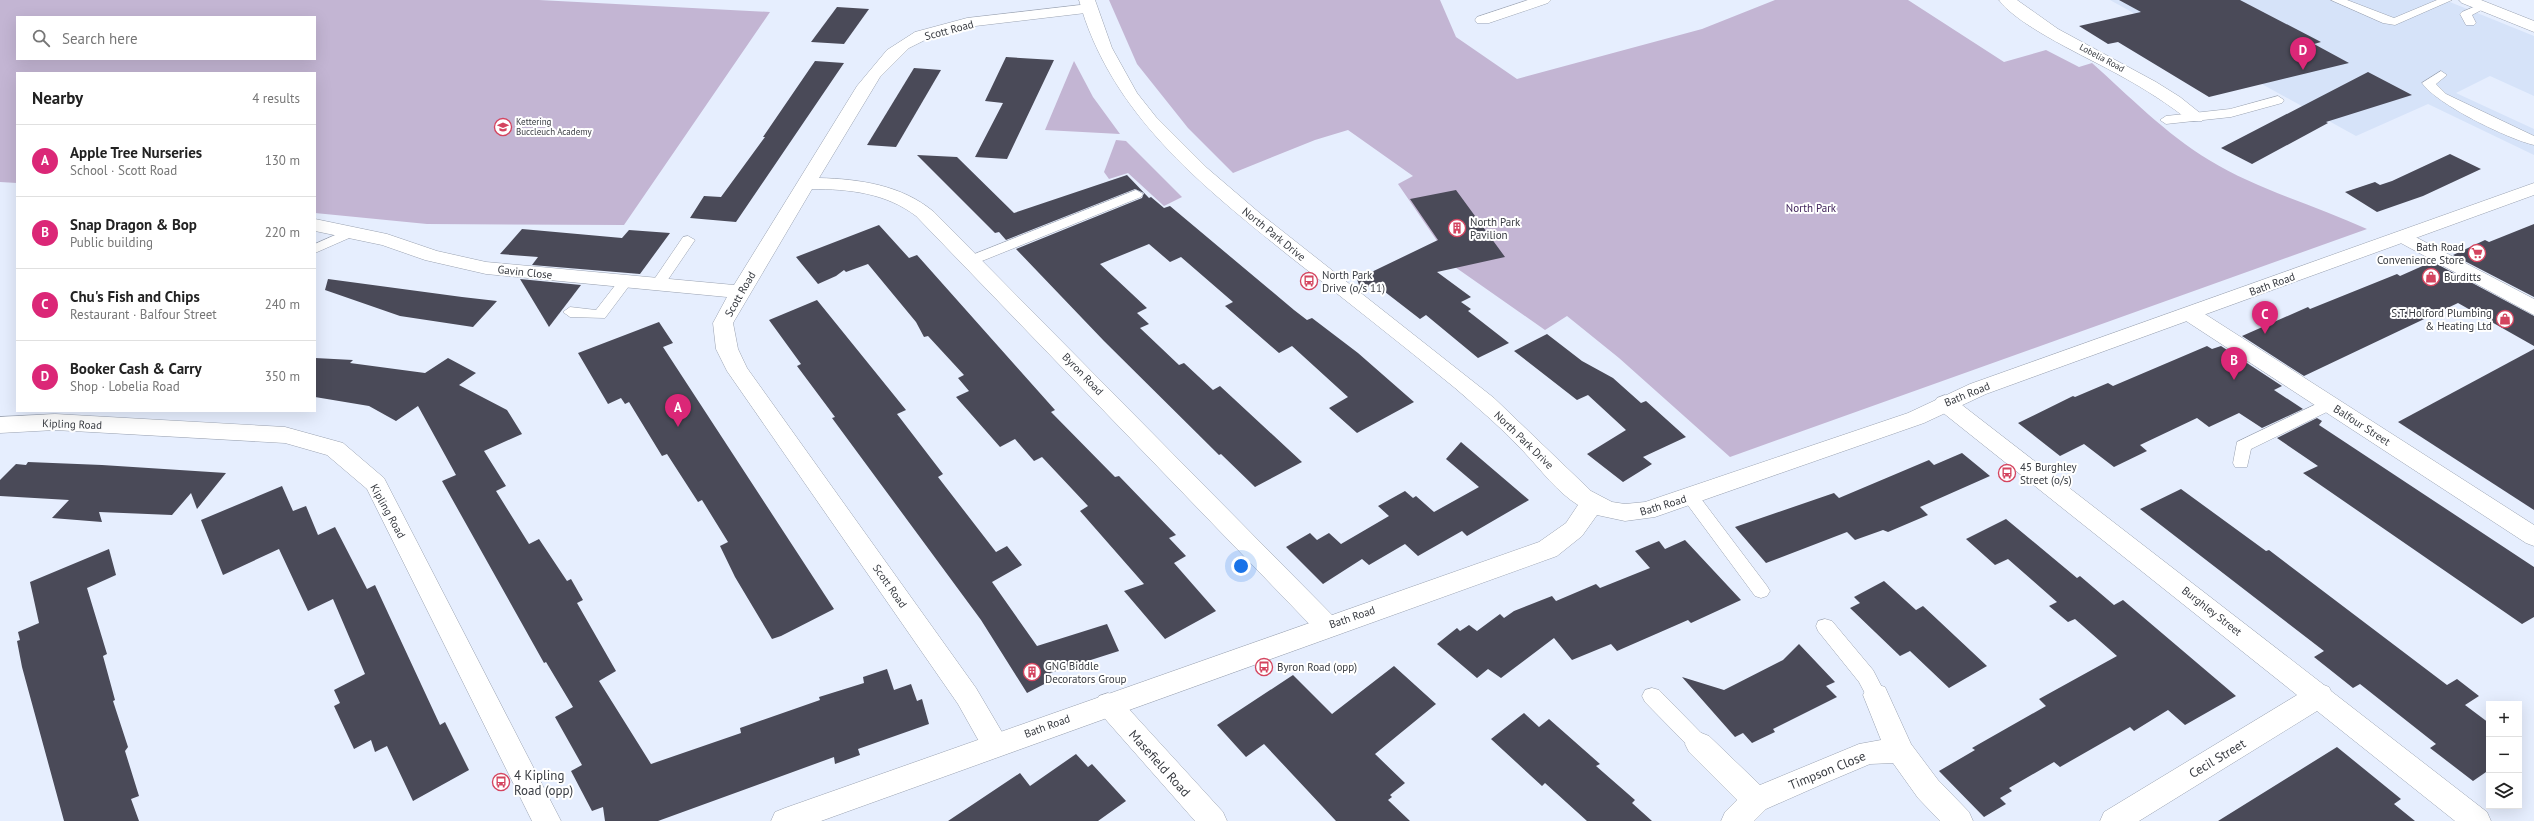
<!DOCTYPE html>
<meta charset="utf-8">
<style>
body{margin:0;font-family:"PT Sans",sans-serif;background:#f6f6f6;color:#222}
.controls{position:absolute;right:12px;bottom:12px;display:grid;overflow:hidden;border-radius:0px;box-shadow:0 4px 16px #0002}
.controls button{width:36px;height:36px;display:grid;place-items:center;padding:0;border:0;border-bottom:1px solid #e0e0e0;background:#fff;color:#222;font:20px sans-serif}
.you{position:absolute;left:1241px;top:566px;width:14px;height:14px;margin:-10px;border:3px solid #fff;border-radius:50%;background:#1a73e8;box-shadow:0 0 0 6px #1a73e833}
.badge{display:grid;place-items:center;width:26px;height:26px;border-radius:50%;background:#db2777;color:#fff;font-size:13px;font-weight:700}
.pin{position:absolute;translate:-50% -33px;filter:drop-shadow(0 1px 2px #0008)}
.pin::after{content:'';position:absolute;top:21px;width:14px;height:12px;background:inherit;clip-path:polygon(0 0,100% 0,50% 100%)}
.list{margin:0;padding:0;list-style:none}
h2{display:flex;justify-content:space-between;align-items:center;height:52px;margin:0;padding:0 16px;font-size:17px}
h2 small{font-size:13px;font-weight:400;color:#767676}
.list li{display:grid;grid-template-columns:26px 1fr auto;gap:12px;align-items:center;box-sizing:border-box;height:72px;padding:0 16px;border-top:1px solid #e0e0e0}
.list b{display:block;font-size:15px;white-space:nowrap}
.list p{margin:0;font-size:13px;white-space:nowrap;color:#767676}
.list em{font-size:13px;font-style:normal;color:#767676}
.icon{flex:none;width:22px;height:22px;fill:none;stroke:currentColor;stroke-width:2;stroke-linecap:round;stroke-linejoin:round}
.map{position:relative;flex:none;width:2534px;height:821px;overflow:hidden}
.search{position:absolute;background:#fff;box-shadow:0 4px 16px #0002;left:16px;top:16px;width:300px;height:44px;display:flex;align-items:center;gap:10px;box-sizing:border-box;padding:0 14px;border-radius:0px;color:#767676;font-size:15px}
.panel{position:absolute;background:#fff;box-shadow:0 4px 16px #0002;left:16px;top:72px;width:300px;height:340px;border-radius:0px}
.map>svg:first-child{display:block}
</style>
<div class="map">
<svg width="2534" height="821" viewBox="0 0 2534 821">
<rect width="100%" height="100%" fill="#e6eefe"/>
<polygon fill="#d6e3f9" points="2110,0 2445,0 2534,36 2534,96 2490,76 2456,93 2534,129 2534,155 2428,104 2356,136"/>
<g fill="#c3b5d3" fill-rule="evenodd">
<path d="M0 0H539L770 12 624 225 427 224 315 213V73H17V183L0 182ZM17 17H315V59H17Z"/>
<path d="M1109 0H1440L1456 37 1517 79 1702 29 1775 0H1908L2004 62 2046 50 2079 67 2092 63C2129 96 2166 134 2209 160 2258 190 2315 205 2367 229L1730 457 1619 358 1567 316 1545 330 1455 267 1398 184 1413 176 1348 130 1315 140 1233 173 1188 128 1137 64Z"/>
<polygon points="1074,61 1093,97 1120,134 1045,130"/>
<polygon points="1116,140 1126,141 1182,197 1164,206 1128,173 1109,179 1104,172"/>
</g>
<g fill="#4a4a58">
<polygon points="2119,0 2240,0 2321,42 2314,44 2349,63 2209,97 2118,42 2108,44 2079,26 2141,12"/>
<polygon points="837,7 869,9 844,44 811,42"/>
<polygon points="1006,57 1054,60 1007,159 975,157 1003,103 985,101"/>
<polygon points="815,61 844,63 736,222 690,218 704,196 721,197 765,137 763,137"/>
<polygon points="914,68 941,70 896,147 867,145"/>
<polygon points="2368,72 2412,95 2326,122 2328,123 2252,164 2221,148"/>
<polygon points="2450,154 2481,169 2423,196 2377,212 2345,192 2375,182 2380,185 2392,181"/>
<polygon points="917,155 957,157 1014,213 1127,175 1149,198 1151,197 1164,208 1170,206 1294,310 1307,320 1312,318 1358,353 1414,402 1357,433 1329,408 1348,397 1292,346 1279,353 1225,306 1233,302 1181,257 1170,262 1149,244 1100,264 1147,308 1137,313 1149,324 1140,328 1179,365 1184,363 1213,390 1220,386 1302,462 1255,487 1221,454 1219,455 1104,341 1016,249 1142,198 1144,193 1135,189 1006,240 999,232 995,233"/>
<polygon points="1456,190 1505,257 1437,272 1471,297 1461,302 1471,309 1468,311 1509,343 1478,358 1426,315 1420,319 1376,285 1360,288 1357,279 1438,240 1410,199"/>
<polygon points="2534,224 2534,297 2453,255 2485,240 2489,242"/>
<polygon points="879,225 909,258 917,255 1055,410 1051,412 1115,477 1119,476 1176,535 1169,538 1186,556 1174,563 1216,611 1165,639 1124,591 1144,584 1080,511 1088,506 1042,457 1034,461 1015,439 1000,447 956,397 969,391 958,378 964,375 928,336 924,337 916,322 868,264 846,272 844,270 836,276 818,284 796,257"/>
<polygon points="522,229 622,238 629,230 670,233 640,274 532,265 538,257 500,254"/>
<polygon points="2435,263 2534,316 2534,346 2458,303 2304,376 2242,336 2308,307 2310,309 2397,274 2400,276 2427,264 2430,266"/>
<polygon points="328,279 462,297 497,301 473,327 400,316 325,290"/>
<polygon points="520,279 581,285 549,327"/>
<polygon points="817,300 906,410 897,414 943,474 938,477 996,552 1007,546 1022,565 992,582 1037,646 1107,624 1119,651 1050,673 1054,679 1027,693 981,620 832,418 835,417 797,366 801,364 769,320"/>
<polygon points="659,322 673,343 663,347 834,609 781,636 772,639 735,577 720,546 728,542 702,500 698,502 667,454 662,456 629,402 625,404 621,398 608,404 578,353"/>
<polygon points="1547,334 1582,361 1613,378 1641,403 1646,401 1686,437 1643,457 1652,464 1623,482 1587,454 1626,430 1588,395 1577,400 1514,351"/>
<polygon points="2207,346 2212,349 2221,346 2282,386 2274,390 2303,409 2262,428 2239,413 2209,427 2197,418 2140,445 2147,451 2114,467 2084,444 2060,456 2018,423 2073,396 2075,397 2108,383 2113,386"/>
<polygon points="2534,349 2534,510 2398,422"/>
<polygon points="315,358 353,360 350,363 425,373 448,358 476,373 459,385 507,410 522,434 484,451 506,486 496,491 529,544 539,539 567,581 571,579 583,600 577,603 616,671 599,681 651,764 741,733 740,728 820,700 819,697 864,683 863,677 887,669 894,690 911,684 917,701 922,699 929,724 858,749 860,755 835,764 834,757 658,821 605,821 603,807 592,811 571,771 582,765 555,717 573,707 546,662 544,663 442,481 456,475 418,406 396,421 369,406 315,397"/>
<polygon points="2317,418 2322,421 2319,425 2534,567 2534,617 2522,624 2303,473 2318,466 2277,438"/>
<polygon points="1461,442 1529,500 1467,536 1462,531 1418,556 1405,544 1369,565 1362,559 1323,584 1286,547 1310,533 1317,540 1329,533 1341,544 1389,516 1378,506 1405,491 1413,498 1416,496 1434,512 1479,487 1446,459"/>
<polygon points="1962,453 1990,476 1920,507 1928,515 1888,532 1883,530 1855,540 1847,532 1766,563 1735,527 1834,493 1839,498 1929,460 1934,465"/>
<polygon points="28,462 102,465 226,473 197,509 191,493 172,515 99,512 102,522 52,518 69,500 0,496 0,480 16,464 26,465"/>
<polygon points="282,486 293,511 306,506 318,535 335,527 367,589 375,585 440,725 445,722 469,770 413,801 387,746 375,752 371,740 354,749 334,706 340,703 334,690 365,674 333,599 308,611 279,549 223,575 201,520"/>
<polygon points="2181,489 2266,551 2269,550 2447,685 2457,679 2479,696 2465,705 2489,723 2489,770 2473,781 2430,748 2436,744 2360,684 2353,688 2314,657 2324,651 2140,509"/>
<polygon points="2006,519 2077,578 2080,576 2114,605 2123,600 2236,696 2185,725 2168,710 2134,731 2130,727 2060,767 2054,762 2009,788 2012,791 2000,798 2006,804 1984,817 1939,771 1975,750 1972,748 2046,706 2039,699 2117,656 2075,619 2068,622 2049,606 2057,602 2008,559 1995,565 1966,539"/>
<polygon points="1685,540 1741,600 1691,623 1688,620 1617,651 1611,644 1572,660 1554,638 1501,678 1488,669 1477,678 1437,644 1457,628 1460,631 1469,625 1477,631 1500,614 1504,618 1514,611 1552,596 1556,601 1596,584 1600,588 1650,568 1635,551 1659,541 1665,549"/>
<polygon points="109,549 116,575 87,588 107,654 103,656 115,700 113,701 128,747 125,751 139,796 131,799 139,821 64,821 22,667 17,641 20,640 18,632 39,623 30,582"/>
<polygon points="1884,581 1916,610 1923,606 1987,666 1949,688 1910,651 1900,656 1850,608 1860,603 1854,597"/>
<polygon points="1799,644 1835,682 1826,686 1837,697 1773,729 1775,732 1752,743 1743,733 1735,737 1682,677 1724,690 1783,660"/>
<polygon points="1394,666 1436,704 1375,754 1405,783 1390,795 1392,797 1388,800 1410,821 1336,821 1264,744 1246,757 1217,725 1293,675 1332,714"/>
<polygon points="1524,713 1539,727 1549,719 1600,764 1596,766 1635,800 1632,803 1652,821 1587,821 1545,783 1542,786 1491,739"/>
<polygon points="2337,747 2401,799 2394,804 2415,821 2218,821"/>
<polygon points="1076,754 1088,767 1092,764 1126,801 1098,821 948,821 1020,773 1030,786"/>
</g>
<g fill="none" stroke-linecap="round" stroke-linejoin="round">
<g stroke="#9aa2b1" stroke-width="1">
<g id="lane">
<polygon points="2331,0 2347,0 2394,18 2437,0 2452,0 2395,25 2383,23"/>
<polygon points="2483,3 2489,6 2472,15 2476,23 2474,25 2466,25 2460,14 2462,12"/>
<path d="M2441 71 2447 75 2436 84 2446 94 2534 136V145C2508 139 2436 104 2422 83Z"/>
<polygon points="2278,96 2284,100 2282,103 2231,117 2166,124 2160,120 2166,116 2230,109"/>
<polygon points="1136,190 1143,194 1141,197 977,263 972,264 965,260 967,257"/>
<polygon points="351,228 358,232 356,235 315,253 315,244"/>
<polygon points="688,236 695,240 663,287 653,287 651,284 653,281 683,237"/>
<polygon points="625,277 632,282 605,318 570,317 563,312 570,307 596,310 620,279"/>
<polygon points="2329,398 2335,400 2337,404 2335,408 2251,449 2247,467 2235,467 2233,463 2237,442"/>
<polygon points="1690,490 1696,492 1767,586 1770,591 1767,596 1761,598 1755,596 1684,500 1681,496 1684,492"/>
<polygon points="1825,619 1832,621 1873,670 1886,695 1883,701 1876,703 1869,701 1859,682 1818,631 1816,626 1818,621"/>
<polygon points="1652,688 1659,690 1706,738 1709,744 1706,750 1699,753 1692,750 1645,702 1642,696 1645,690"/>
</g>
</g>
<g stroke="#9aa2b1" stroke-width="1">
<g id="street">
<polygon points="1528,0 1551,0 1548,3 1489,23 1477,23 1475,20 1477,17"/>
<path d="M1999 0H2017L2058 29 2156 82 2180 97 2205 117 2202 121H2190C2168 104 2145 89 2121 76 2091 59 2017 26 1999 0Z"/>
<polygon points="2459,0 2481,0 2534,21 2534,32 2462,3"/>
<path d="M1089 4 1094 6 1097 9 1094 12 967 27 927 39 909 48 880 77 819 178C859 179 902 185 934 212L1336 619 1340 626 1336 633 1327 636 1318 633 916 216C886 193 849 189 812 189L733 323 738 349 747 368 976 688 1009 744 1005 752 995 756 985 752 958 704 727 371 716 349 713 323 727 297 486 274 425 260 382 245 315 231V219L387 234 437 251 486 262 734 285 857 86 887 50 915 32 967 18Z"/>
<polygon points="2404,231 2534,299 2534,315 2397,241 2394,237 2397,233"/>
<polygon points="2190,307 2197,309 2534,525 2534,546 2526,543 2183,319 2180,314 2183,309"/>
<polygon points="1945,395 1953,398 2324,685 2329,687 2331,691 2487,812 2491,821 2455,821 2317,711 2139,821 2100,821 2104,812 2297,695 1937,408 1934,403 1937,398"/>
<polygon points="1876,684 1885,687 1911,744 1938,780 1969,812 1973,821 1940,821 1918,798 1893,763 1870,764 1825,783 1766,809 1754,821 1721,821 1725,812 1737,800 1689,752 1685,744 1689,736 1699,732 1709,736 1760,785 1859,744 1881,740 1863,695 1867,687"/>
<polygon points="1108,693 1117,696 1223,812 1227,821 1195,821 1099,712 1095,704 1099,696"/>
</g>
</g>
<g stroke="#9aa2b1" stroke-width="1">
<g id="secondary">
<path d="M1079 0H1095L1112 48 1137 93 1156 117 1207 168 1262 215 1494 398 1591 491 1612 502 1625 504 1645 502 1908 413 1970 384 2534 183V195L1986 394 1924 423 1655 517 1625 521 1597 515 1582 536 1557 556 821 821H771L775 812 785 808 1539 542 1566 523 1578 505C1557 492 1541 470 1524 452 1503 429 1479 409 1455 388 1400 343 1344 299 1288 255 1201 185 1110 113 1079 0Z"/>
<polygon points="55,414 285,427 343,443 384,478 561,821 532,821 367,489 327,455 285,443 55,430 0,433 0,417"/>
</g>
</g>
<use href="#lane" fill="#fff" fill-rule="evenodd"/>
<use href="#street" fill="#fff" fill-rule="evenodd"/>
<use href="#secondary" fill="#fff" fill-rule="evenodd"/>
</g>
<defs>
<g id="school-ring" transform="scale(0.9)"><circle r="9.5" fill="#fff" stroke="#d4445f" stroke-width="1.5"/><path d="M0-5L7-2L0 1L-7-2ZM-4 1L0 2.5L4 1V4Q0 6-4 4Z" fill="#d4445f"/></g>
<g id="building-ring" transform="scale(0.9)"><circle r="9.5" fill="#fff" stroke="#d4445f" stroke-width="1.5"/><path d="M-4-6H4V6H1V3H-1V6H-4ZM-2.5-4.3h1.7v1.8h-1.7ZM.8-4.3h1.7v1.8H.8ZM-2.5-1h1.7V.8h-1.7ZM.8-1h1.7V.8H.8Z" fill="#d4445f"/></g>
<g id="supermarket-ring" transform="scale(0.9)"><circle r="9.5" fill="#fff" stroke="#d4445f" stroke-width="1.5"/><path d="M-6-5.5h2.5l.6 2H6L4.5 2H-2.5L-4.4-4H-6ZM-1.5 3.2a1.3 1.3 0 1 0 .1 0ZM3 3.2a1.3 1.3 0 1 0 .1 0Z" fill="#d4445f"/></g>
<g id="shop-ring" transform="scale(0.9)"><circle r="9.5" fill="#fff" stroke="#d4445f" stroke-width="1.5"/><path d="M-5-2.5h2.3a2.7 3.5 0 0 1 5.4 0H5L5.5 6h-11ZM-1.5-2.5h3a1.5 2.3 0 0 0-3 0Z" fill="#d4445f"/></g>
<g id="bus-ring" transform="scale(0.9)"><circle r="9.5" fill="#fff" stroke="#d4445f" stroke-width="1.5"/><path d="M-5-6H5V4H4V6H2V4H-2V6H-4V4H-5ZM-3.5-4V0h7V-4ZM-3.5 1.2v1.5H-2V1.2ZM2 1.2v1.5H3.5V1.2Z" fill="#d4445f"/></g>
</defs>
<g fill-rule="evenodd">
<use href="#school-ring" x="503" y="127"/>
<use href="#building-ring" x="1457" y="228"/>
<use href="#supermarket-ring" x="2477" y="253"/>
<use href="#shop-ring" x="2431" y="277"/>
<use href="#bus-ring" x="1309" y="281"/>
<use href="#shop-ring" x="2505" y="319"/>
<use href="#bus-ring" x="2007" y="473"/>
<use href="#bus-ring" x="1264" y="667"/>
<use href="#building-ring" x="1032" y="672"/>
<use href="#bus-ring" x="501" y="782"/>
</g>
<g text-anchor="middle" stroke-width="4" stroke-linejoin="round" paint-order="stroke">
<g font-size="9" fill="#383b41" stroke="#fff">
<text transform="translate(2102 58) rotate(28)" y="3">Lobelia Road</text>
</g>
<g font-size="9" fill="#383b41" stroke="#fff" text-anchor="start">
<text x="516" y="125">Kettering<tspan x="516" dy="10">Buccleuch Academy</tspan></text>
</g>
<g font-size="11" fill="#383b41" stroke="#fff">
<text transform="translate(949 30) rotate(-15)" y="4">Scott Road</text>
<text transform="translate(1274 234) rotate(39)" y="4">North Park Drive</text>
<text transform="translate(525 272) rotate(6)" y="4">Gavin Close</text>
<text transform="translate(2272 284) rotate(-20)" y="4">Bath Road</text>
<text transform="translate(740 294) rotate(-60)" y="4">Scott Road</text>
<text transform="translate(1083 374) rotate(46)" y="4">Byron Road</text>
<text transform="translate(1967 394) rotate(-22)" y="4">Bath Road</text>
<text transform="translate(72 424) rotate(2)" y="4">Kipling Road</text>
<text transform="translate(2362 425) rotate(33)" y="4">Balfour Street</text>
<text transform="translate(1524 440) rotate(44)" y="4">North Park Drive</text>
<text transform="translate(1663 505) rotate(-17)" y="4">Bath Road</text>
<text transform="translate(388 511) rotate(61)" y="4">Kipling Road</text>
<text transform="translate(890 586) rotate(55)" y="4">Scott Road</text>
<text transform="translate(2212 611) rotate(38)" y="4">Burghley Street</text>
<text transform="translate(1352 617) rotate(-19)" y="4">Bath Road</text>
<text transform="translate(1047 726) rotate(-20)" y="4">Bath Road</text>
</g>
<g font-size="11" fill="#3f2159" stroke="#fff">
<text x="1811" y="212">North Park</text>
</g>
<g font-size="11" fill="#383b41" stroke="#fff" text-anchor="start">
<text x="1470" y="226">North Park<tspan x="1470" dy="13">Pavilion</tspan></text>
<text x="2464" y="251" text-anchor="end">Bath Road<tspan x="2464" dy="13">Convenience Store</tspan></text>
<text x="1322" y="279">North Park<tspan x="1322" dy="13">Drive (o/s 11)</tspan></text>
<text x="2444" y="281">Burditts</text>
<text x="2492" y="317" text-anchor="end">S.T. Holford Plumbing<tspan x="2492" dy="13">&amp; Heating Ltd</tspan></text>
<text x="2020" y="471">45 Burghley<tspan x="2020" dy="13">Street (o/s)</tspan></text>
<text x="1045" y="670">GNG Biddle<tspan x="1045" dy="13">Decorators Group</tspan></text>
<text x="1277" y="671">Byron Road (opp)</text>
</g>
<g font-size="13" fill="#383b41" stroke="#fff">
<text transform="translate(2217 758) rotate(-31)" y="5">Cecil Street</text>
<text transform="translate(1160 763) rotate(48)" y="5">Masefield Road</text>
<text transform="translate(1827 770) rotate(-22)" y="5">Timpson Close</text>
</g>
<g font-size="13" fill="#383b41" stroke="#fff" text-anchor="start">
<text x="514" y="780">4 Kipling<tspan x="514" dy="15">Road (opp)</tspan></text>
</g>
</g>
</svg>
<div class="controls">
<button>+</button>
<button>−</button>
<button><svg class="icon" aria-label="layers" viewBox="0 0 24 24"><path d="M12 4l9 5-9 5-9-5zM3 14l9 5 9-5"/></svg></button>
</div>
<div class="you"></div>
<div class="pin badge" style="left:678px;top:427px">A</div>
<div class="pin badge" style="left:2234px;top:380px">B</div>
<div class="pin badge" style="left:2265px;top:334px">C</div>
<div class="pin badge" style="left:2303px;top:70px">D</div>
<div class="search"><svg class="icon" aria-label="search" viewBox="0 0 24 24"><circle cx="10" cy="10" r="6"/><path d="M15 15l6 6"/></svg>Search here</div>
<section class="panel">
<h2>Nearby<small>4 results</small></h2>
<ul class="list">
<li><span class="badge">A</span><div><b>Apple Tree Nurseries</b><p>School · Scott Road</p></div><em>130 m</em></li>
<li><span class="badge">B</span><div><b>Snap Dragon &amp; Bop</b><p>Public building</p></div><em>220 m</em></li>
<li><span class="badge">C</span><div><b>Chu's Fish and Chips</b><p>Restaurant · Balfour Street</p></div><em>240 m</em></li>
<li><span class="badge">D</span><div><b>Booker Cash &amp; Carry</b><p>Shop · Lobelia Road</p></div><em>350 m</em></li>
</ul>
</section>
</div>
